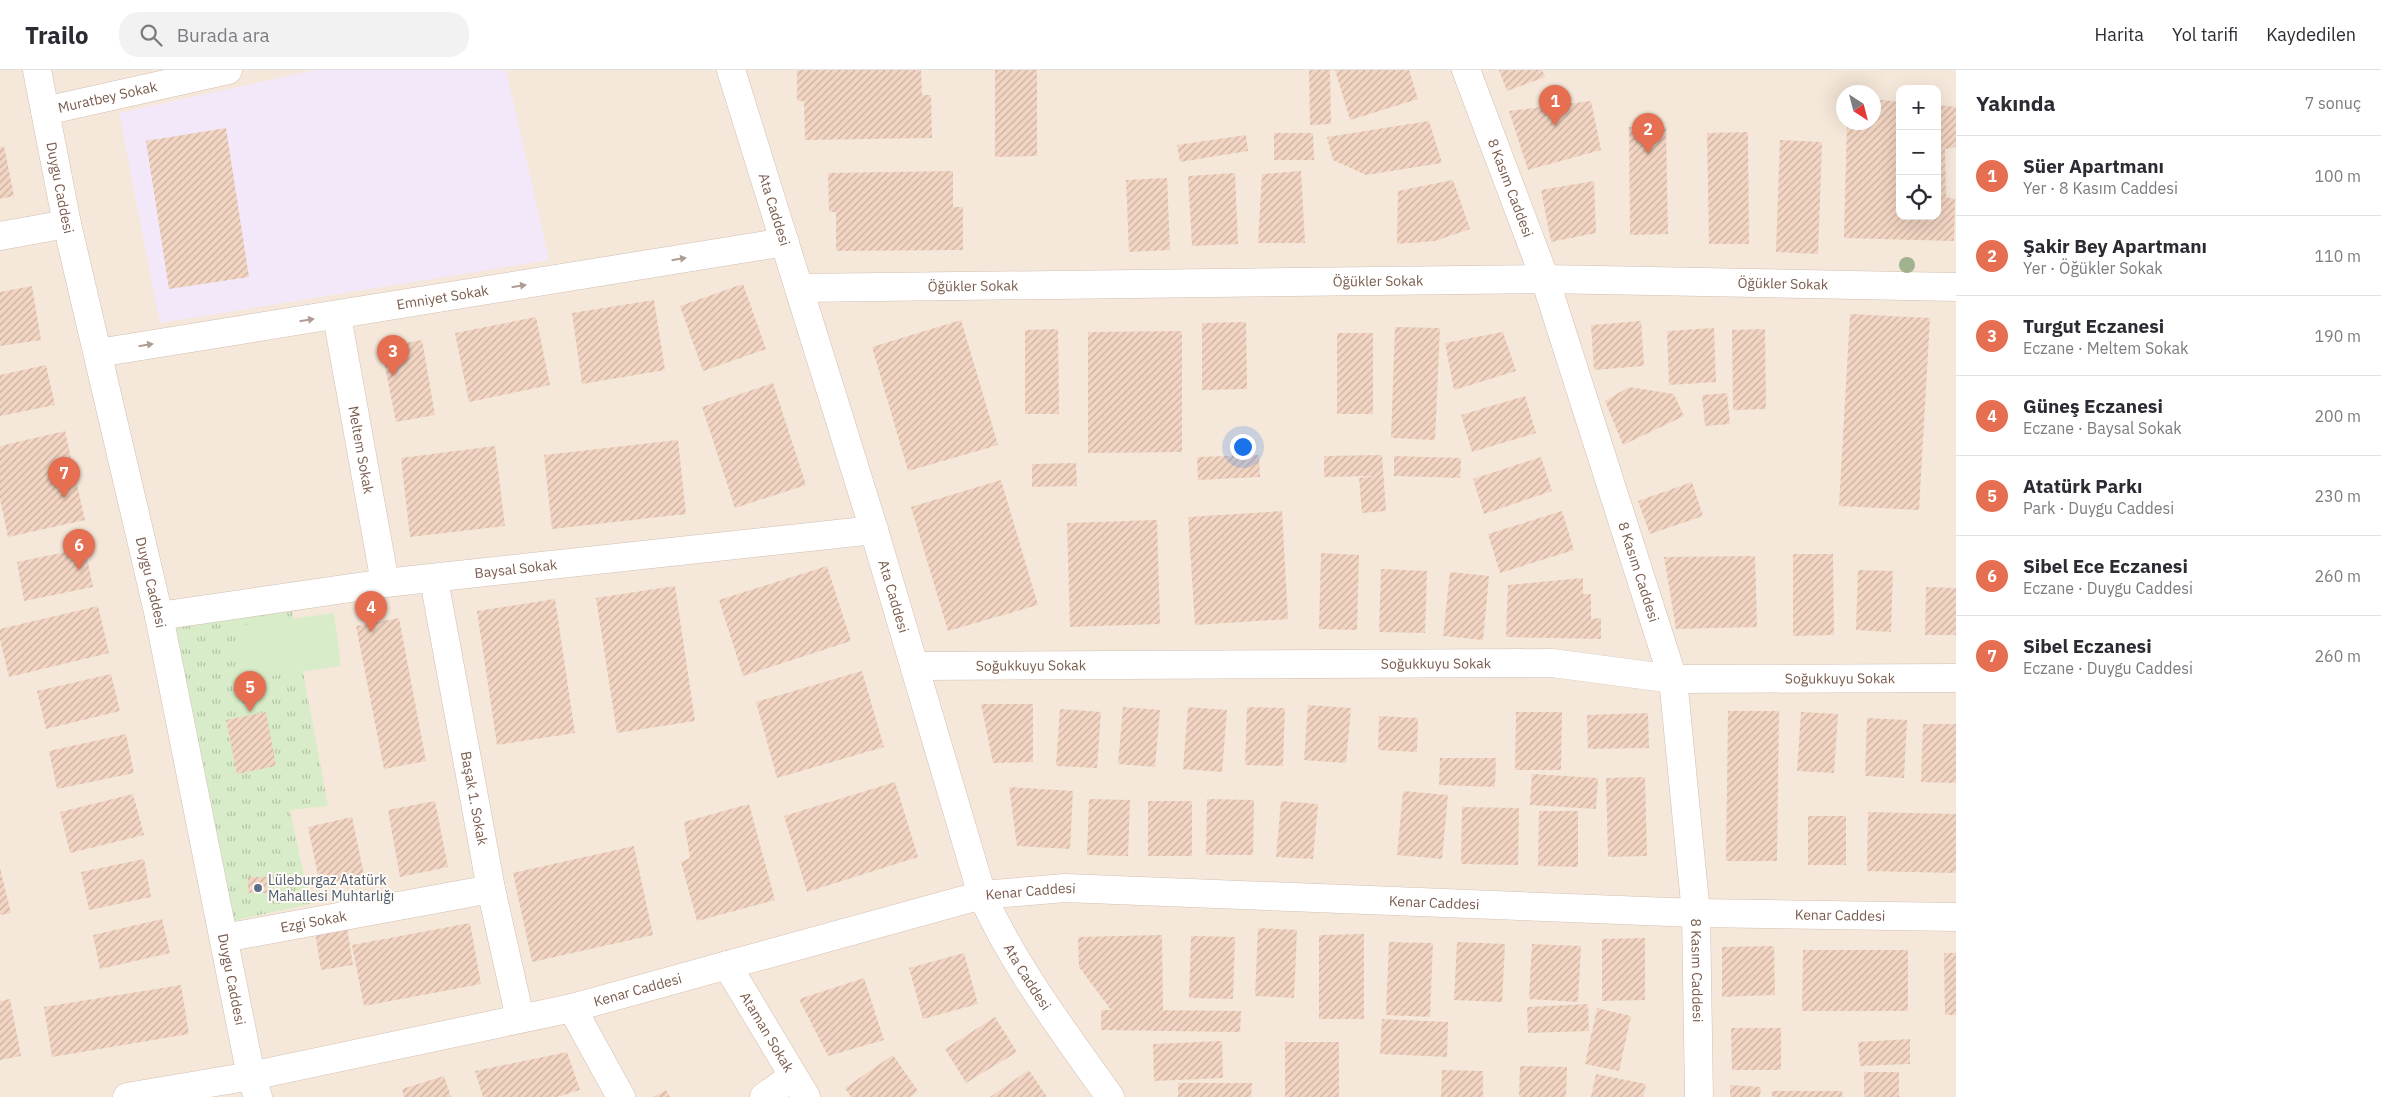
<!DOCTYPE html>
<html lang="tr">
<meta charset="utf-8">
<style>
body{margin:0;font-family:"IBM Plex Sans",sans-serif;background:#f2f2f3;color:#2b2b33}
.controls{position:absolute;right:15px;top:15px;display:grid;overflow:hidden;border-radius:10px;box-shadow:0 5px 20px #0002}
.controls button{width:45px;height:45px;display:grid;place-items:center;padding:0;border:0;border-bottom:1px solid #e1e1e2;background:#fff;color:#2b2b33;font:25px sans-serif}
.compass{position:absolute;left:1836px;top:15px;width:45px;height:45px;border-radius:50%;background:#fff;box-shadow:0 5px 20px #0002;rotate:144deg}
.you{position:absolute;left:1242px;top:376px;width:18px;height:18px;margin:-12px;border:4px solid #fff;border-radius:50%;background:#1a73e8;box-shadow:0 0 0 8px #1a73e833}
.badge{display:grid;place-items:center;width:32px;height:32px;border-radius:50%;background:#e76f51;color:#fff;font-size:16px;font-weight:700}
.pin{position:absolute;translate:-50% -41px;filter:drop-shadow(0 1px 2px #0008)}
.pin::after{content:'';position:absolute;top:26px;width:18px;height:15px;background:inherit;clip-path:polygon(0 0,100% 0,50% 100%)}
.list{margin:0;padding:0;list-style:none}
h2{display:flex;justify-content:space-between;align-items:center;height:65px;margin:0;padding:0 20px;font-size:21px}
h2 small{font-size:16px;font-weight:400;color:#7c7c81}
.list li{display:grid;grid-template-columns:32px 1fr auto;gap:15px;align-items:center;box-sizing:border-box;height:80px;padding:0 20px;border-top:1px solid #e1e1e2}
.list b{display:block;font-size:19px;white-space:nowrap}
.list p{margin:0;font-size:16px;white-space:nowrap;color:#7c7c81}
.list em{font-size:16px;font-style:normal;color:#7c7c81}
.icon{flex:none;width:28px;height:28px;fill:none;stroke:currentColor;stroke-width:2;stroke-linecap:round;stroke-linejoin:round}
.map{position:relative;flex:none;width:1956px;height:1027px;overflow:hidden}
header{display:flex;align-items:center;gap:30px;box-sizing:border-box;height:70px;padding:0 25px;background:#fff;border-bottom:1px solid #e1e1e2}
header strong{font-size:24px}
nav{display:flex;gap:28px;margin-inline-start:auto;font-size:18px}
.search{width:350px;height:45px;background:#f2f2f3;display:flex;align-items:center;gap:12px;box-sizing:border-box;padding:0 18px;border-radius:20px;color:#7c7c81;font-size:19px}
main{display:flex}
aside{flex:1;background:#fff}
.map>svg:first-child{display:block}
</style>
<header>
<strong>Trailo</strong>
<div class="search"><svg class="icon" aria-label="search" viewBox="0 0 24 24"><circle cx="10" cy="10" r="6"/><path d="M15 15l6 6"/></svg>Burada ara</div>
<nav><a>Harita</a><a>Yol tarifi</a><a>Kaydedilen</a></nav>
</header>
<main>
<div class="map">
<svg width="1956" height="1027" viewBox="0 0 1956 1027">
<defs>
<pattern id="park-tufts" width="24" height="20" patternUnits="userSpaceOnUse" patternTransform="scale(1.25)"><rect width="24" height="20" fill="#d8ecc9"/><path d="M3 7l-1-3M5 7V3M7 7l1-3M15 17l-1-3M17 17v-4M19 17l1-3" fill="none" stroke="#b4c2a5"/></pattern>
<pattern id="building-hatch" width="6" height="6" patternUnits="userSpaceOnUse" patternTransform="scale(1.25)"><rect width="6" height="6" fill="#f3d5c3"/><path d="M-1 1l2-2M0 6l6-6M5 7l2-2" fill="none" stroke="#cab0a1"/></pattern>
</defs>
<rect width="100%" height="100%" fill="#fdf6ec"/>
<path fill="#f5e8da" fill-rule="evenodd" d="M0 0H1956V1027H0ZM1900 19H1937V146H1900ZM1844 22H1874V52H1844Z"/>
<polygon fill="#f3e8fa" points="315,0 506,0 549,190 160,253 119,43"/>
<polygon fill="url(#park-tufts)" points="292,541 328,736 290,740 310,834 232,851 171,551"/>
<polygon fill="#d8ecc9" points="334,543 341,596 244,610 237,556"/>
<g fill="url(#building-hatch)">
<polygon points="797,0 921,0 922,25 931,25 932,68 805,70 804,31 797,31"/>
<polygon points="995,0 1037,0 1037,86 995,87"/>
<polygon points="1309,0 1330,0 1331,54 1310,55"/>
<polygon points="1335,0 1409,0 1418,29 1350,50"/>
<polygon points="1499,0 1542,0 1545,7 1507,21"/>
<polygon points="1874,29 1900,32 1900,146 1937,146 1937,35 1956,37 1956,77 1945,79 1946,127 1955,129 1954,171 1844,168 1847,52 1874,52"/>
<polygon points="1591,31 1601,80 1528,100 1509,41"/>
<polygon points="1429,51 1442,93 1366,105 1333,90 1327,67"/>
<polygon points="1629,57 1666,57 1668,164 1630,165"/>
<polygon points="226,58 249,207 169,219 146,71"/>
<polygon points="1748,62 1749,174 1709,174 1707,63"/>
<polygon points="1274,63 1313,63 1314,90 1274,90"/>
<polygon points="1246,65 1248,81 1180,92 1177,75"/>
<polygon points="1780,70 1822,72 1818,184 1776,182"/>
<polygon points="4,76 14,126 0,129 0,77"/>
<polygon points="953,101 953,137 963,137 963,180 836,181 836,142 829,142 828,103"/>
<polygon points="1301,101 1305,173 1258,173 1262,104"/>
<polygon points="1235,103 1238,174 1192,176 1188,106"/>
<polygon points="1167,108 1170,180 1129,182 1126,110"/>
<polygon points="1453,110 1470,159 1435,171 1397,174 1398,121"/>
<polygon points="1594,111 1596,163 1551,172 1541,120"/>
<polygon points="743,214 766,279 703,301 680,236"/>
<polygon points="32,216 41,270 0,276 0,222"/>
<polygon points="654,230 665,300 582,314 572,243"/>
<polygon points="1850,244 1930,248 1919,440 1839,436"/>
<polygon points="536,247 550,315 469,332 455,263"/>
<polygon points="961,250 998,375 908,401 872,277"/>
<polygon points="1641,251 1644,296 1594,300 1591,255"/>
<polygon points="1246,252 1247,319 1202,320 1202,253"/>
<polygon points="1395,257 1440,258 1435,370 1391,368"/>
<polygon points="1714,258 1716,312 1669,315 1667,261"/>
<polygon points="1058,259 1059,344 1025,344 1025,260"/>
<polygon points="1765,259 1766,339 1733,340 1732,260"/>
<polygon points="1182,261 1182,382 1088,383 1088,262"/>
<polygon points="1503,262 1516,301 1454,320 1445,273"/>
<rect x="1337" y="263" width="36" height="81"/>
<polygon points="422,270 435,345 396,352 381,277"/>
<polygon points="46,295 55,335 0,346 0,305"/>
<polygon points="773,313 806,415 735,438 702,337"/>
<polygon points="1629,317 1674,324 1684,346 1623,375 1605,331"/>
<polygon points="1727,323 1730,354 1705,356 1702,325"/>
<polygon points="1525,326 1536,363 1472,382 1461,345"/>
<polygon points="65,361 85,450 8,467 0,429 0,376"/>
<polygon points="678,370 686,444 552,459 544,385"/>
<polygon points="495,376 505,456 410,467 401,388"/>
<polygon points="1259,385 1260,407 1198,410 1197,387"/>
<polygon points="1382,385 1386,441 1362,443 1359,408 1378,406 1324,407 1324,386"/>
<polygon points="1394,386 1461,388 1460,408 1394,406"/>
<polygon points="1541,387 1552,421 1484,444 1473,409"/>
<polygon points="1076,393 1077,416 1032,417 1032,394"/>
<polygon points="1001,410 1038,535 948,561 911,437"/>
<polygon points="1692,412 1703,446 1650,464 1638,431"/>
<polygon points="1282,441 1288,549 1195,555 1188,447"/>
<polygon points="1562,441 1574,480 1500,503 1488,464"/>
<polygon points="1157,450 1160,554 1070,557 1067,453"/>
<polygon points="85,478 93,517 24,531 17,492"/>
<polygon points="1321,483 1359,485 1357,560 1319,559"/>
<polygon points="1793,484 1833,484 1834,565 1793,566"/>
<polygon points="1755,486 1757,557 1676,559 1664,487"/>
<polygon points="827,496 851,571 743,606 719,530"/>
<polygon points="1381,499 1427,501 1425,563 1379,562"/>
<polygon points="1858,500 1893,501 1891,562 1856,560"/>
<polygon points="1450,502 1489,506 1483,570 1443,566"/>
<polygon points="1583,508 1583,524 1591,524 1591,549 1601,548 1601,569 1506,567 1508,515"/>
<polygon points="675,516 695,651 617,663 596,528"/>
<polygon points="1926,517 1956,518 1956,565 1925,565"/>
<polygon points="555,529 575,663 497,675 477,541"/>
<polygon points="98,536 109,583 9,607 0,569 0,559"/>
<polygon points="399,548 426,691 384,699 356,556"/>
<polygon points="862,601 884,677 777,708 756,632"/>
<polygon points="111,604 120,641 46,659 37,621"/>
<polygon points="981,634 1033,634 1033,692 993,693"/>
<polygon points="1308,635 1351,638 1346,693 1304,690"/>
<polygon points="1123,637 1160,640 1155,697 1118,694"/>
<polygon points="1188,637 1227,640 1222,702 1183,699"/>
<polygon points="1247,637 1285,638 1283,696 1245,695"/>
<polygon points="1060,639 1101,642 1097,698 1056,696"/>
<polygon points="1728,641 1779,641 1777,791 1726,791"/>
<polygon points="266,642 276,696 237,704 226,650"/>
<polygon points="1516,642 1562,642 1561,700 1515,700"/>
<polygon points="1801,642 1838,644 1834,703 1797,701"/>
<polygon points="1648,643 1649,678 1588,679 1587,645"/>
<polygon points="1379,646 1418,648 1417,682 1378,680"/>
<polygon points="1867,648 1907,650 1904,708 1865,706"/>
<polygon points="1923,654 1956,654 1956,713 1921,712"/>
<polygon points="126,664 134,703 57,719 49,681"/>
<polygon points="1440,688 1496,688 1495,717 1439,715"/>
<polygon points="1532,704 1598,708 1596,739 1530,735"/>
<polygon points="1645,707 1647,786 1608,787 1606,708"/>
<polygon points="895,712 918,787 807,822 784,746"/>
<polygon points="1009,717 1073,721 1070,779 1017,776"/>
<polygon points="1403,721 1448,725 1442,789 1397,785"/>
<polygon points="133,724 144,765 70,783 60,742"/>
<polygon points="1089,729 1130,730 1128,786 1087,785"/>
<polygon points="1207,729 1254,730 1253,785 1206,785"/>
<polygon points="435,731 448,797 400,807 388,740"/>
<rect x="1148" y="731" width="44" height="55"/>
<polygon points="1281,731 1318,734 1313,789 1276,787"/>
<polygon points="749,734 775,830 697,851 681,792 690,788 684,752"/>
<polygon points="1462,737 1519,738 1518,795 1461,794"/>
<polygon points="1539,741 1578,741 1578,797 1538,796"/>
<polygon points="1868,742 1956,744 1956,803 1867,801"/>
<rect x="1808" y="746" width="38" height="49"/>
<polygon points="352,747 364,805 320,815 308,757"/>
<polygon points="634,776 653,865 532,892 513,803"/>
<polygon points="144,789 151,827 89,840 81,802"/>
<polygon points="0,798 11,843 0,845"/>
<polygon points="248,807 267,807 268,823 248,823"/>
<polygon points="162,849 170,883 100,899 93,865"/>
<polygon points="346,851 353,895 321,900 314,856"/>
<polygon points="470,853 481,914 364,936 352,875"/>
<polygon points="1258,858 1297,860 1294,928 1255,926"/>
<polygon points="1364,864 1364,949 1319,949 1319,865"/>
<polygon points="1162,865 1163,940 1144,940 1241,941 1240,962 1101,960 1101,940 1111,940 1079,897 1078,867"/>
<polygon points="1191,866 1235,867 1233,929 1189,928"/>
<polygon points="1645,868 1645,930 1602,931 1602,869"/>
<polygon points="1389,872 1433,873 1430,947 1386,945"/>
<polygon points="1457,872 1505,874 1502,932 1454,930"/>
<polygon points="1532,874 1581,876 1578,932 1529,929"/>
<polygon points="1774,876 1775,925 1722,927 1722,877"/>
<polygon points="1803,880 1908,880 1908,941 1802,941"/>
<polygon points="964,883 978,934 923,949 909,898"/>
<polygon points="1944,883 1956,883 1956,945 1945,945"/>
<polygon points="864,908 884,970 828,986 799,929"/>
<polygon points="181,915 189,964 52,987 44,937"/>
<polygon points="10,929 21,986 0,990 0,931"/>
<polygon points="1588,934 1589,961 1528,963 1527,937"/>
<polygon points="1597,938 1631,946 1619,1001 1585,994"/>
<polygon points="995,947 1017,982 966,1013 945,979"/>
<polygon points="1382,949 1448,952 1447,987 1380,984"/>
<polygon points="1731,958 1781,958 1781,1000 1732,1000"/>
<polygon points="1910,969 1910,994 1860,996 1858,972"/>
<polygon points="1222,971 1223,1008 1154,1011 1153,974"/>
<rect x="1285" y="972" width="54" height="55"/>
<polygon points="567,982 580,1020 557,1027 483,1027 475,1001"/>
<polygon points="893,985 918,1021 910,1027 851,1027 845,1018"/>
<polygon points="1520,996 1567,997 1566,1027 1519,1027"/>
<polygon points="1029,1000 1047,1027 990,1027"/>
<polygon points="1442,1000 1483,1001 1483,1027 1441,1027"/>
<rect x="1864" y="1002" width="35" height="25"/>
<polygon points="1596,1004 1646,1014 1643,1027 1591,1027"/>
<polygon points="444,1006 451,1027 404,1027 402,1019"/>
<polygon points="1178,1013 1252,1013 1251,1027 1178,1027"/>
<polygon points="1730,1015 1761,1017 1760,1027 1730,1027"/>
<polygon points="666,1020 670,1027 653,1027"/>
<polygon points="1772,1021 1842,1021 1843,1027 1772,1027"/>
</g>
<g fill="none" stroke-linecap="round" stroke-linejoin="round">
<g stroke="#d1beb0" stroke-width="29">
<g id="minor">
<path id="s1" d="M37 0 67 154 159 546 251 1006 258 1027"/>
<path id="s2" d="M1466 0 1545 209 1673 609 1696 843 1699 1027"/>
<path id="s3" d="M45 41 228 0"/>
<polyline points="0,166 67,154"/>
<path id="s4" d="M799 218 1545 209 1956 217"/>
<path id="s5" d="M337 246 385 513"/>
<path id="s6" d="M98 283 785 172"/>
<path id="s7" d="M434 510 491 819 520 948"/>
<path id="s8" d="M159 546 385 513 874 460"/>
<path id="s9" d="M915 596 1552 593 1673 609 1956 608"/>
<path id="s10" d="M224 868 491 819"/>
<path id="s11" d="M727 895 806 1027"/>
<polyline points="572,938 621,1027"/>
<polyline points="764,1027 792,1007"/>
</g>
</g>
<g stroke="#d1beb0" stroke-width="29">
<g id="tertiary">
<path id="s12" d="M731 0 874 460 982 825C1015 898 1064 962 1110 1027"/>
</g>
</g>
<g stroke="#d6c0b0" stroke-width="29">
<g id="secondary">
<path id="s13" d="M127 1027 251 1006 572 938 982 825 1065 818 1696 843 1956 847"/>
</g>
</g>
<use href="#minor" stroke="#fff" stroke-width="28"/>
<use href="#tertiary" stroke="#fff" stroke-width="28"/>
<use href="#secondary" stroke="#fff" stroke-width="28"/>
</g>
<circle fill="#a0b28e" cx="1907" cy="195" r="8"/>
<defs><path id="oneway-solid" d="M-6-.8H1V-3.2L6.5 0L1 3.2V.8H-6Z" transform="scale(1.25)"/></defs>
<g fill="#af9d94">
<use href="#oneway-solid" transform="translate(679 189) rotate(-9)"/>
<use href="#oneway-solid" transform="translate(519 216) rotate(-9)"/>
<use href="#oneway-solid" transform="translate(307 250) rotate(-9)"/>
<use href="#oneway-solid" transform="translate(146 275) rotate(-9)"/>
</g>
<circle fill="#5c6f8a" stroke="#fffaf3" stroke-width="2" cx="258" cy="818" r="5"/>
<g text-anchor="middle" stroke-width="4" stroke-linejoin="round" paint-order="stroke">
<g font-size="14" fill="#7a5c4d" stroke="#fffaf3">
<text dy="5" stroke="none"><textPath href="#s3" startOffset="64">Muratbey Sokak</textPath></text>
<text dy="5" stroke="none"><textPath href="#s1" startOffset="120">Duygu Caddesi</textPath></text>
<text dy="5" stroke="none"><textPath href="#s2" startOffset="126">8 Kasım Caddesi</textPath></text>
<text dy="5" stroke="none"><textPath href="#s12" startOffset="146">Ata Caddesi</textPath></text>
<text dy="5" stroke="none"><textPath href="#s4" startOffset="579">Öğükler Sokak</textPath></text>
<text dy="5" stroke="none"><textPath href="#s4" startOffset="984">Öğükler Sokak</textPath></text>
<text dy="5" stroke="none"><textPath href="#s4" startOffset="174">Öğükler Sokak</textPath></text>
<text dy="5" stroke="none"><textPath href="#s6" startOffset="349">Emniyet Sokak</textPath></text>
<text dy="5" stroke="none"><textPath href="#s5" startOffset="136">Meltem Sokak</textPath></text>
<text dy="5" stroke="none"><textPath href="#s8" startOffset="360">Baysal Sokak</textPath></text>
<text dy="5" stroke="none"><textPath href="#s2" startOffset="531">8 Kasım Caddesi</textPath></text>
<text dy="5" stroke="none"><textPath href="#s1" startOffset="525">Duygu Caddesi</textPath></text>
<text dy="5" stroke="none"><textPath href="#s12" startOffset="551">Ata Caddesi</textPath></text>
<text dy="5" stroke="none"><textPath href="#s9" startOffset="521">Soğukkuyu Sokak</textPath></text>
<text dy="5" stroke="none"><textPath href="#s9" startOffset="116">Soğukkuyu Sokak</textPath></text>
<text dy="5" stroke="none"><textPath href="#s9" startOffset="926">Soğukkuyu Sokak</textPath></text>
<text dy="5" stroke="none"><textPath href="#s7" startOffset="222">Başak 1. Sokak</textPath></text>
<text dy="5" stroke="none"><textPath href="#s13" startOffset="928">Kenar Caddesi</textPath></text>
<text dy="5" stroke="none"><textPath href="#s13" startOffset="1332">Kenar Caddesi</textPath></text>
<text dy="5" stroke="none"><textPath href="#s13" startOffset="1738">Kenar Caddesi</textPath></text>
<text dy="5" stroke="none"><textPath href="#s10" startOffset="91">Ezgi Sokak</textPath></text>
<text dy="5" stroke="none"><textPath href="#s2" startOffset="936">8 Kasım Caddesi</textPath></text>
<text dy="5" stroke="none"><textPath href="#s12" startOffset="956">Ata Caddesi</textPath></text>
<text dy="5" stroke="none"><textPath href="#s1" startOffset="930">Duygu Caddesi</textPath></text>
<text dy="5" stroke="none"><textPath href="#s13" startOffset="522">Kenar Caddesi</textPath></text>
<text dy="5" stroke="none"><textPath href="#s11" startOffset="78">Ataman Sokak</textPath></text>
</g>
<g font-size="14" fill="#4e5e75" stroke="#fffaf3" text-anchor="start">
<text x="268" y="815">Lüleburgaz Atatürk<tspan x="268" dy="16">Mahallesi Muhtarlığı</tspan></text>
</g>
</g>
</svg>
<div class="controls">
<button>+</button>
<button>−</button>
<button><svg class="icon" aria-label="locate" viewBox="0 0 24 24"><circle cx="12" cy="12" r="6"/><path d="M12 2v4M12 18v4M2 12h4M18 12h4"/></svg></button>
</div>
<svg class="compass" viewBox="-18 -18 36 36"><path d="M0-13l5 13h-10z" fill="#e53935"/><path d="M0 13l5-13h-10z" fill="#7c7c81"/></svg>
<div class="you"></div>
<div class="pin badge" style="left:1555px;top:56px">1</div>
<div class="pin badge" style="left:1648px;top:84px">2</div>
<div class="pin badge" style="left:393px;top:306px">3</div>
<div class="pin badge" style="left:371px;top:562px">4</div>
<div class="pin badge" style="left:250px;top:642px">5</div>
<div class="pin badge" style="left:79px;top:500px">6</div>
<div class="pin badge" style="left:64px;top:428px">7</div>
</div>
<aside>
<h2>Yakında<small>7 sonuç</small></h2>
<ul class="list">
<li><span class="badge">1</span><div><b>Süer Apartmanı</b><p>Yer · 8 Kasım Caddesi</p></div><em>100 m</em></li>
<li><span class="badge">2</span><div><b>Şakir Bey Apartmanı</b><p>Yer · Öğükler Sokak</p></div><em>110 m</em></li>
<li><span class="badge">3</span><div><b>Turgut Eczanesi</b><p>Eczane · Meltem Sokak</p></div><em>190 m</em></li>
<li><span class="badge">4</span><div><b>Güneş Eczanesi</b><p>Eczane · Baysal Sokak</p></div><em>200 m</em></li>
<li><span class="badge">5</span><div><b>Atatürk Parkı</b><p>Park · Duygu Caddesi</p></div><em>230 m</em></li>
<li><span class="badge">6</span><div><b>Sibel Ece Eczanesi</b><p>Eczane · Duygu Caddesi</p></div><em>260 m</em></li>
<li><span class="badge">7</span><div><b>Sibel Eczanesi</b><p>Eczane · Duygu Caddesi</p></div><em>260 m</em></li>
</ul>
</aside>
</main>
